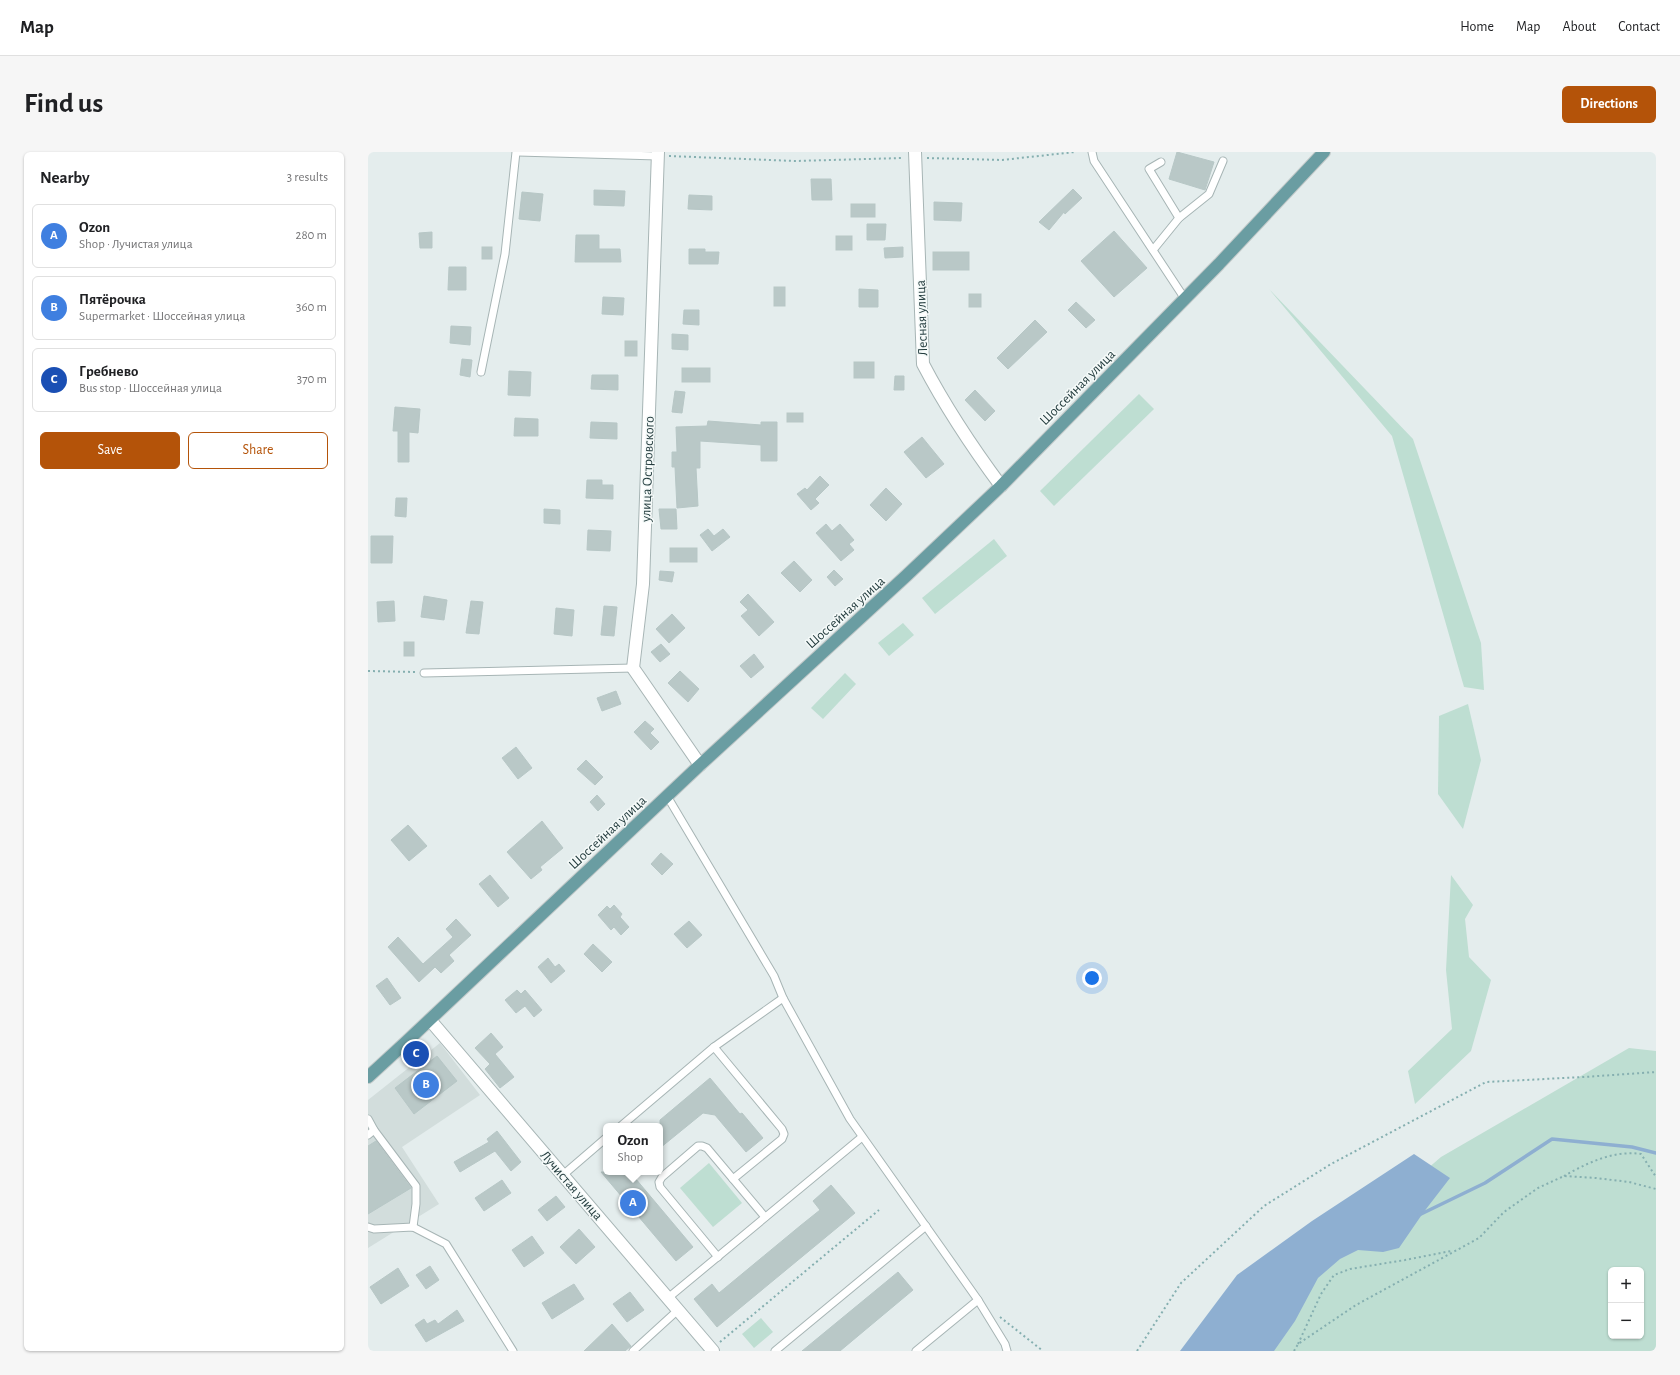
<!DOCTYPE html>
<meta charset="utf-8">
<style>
body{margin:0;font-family:"Alegreya Sans",sans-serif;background:#f6f6f6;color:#202124}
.controls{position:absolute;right:12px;bottom:12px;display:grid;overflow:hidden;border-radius:6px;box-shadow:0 1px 3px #0004}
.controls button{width:36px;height:36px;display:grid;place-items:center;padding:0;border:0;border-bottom:1px solid #e0e0e0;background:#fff;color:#202124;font:20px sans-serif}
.you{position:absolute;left:724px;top:826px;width:14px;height:14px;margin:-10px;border:3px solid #fff;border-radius:50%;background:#1a73e8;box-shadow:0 0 0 6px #1a73e833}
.badge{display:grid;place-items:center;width:26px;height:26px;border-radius:50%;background:#b45309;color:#fff;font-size:13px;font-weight:700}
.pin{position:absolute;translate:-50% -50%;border:2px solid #fff;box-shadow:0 1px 4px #0006}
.popup{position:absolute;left:235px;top:971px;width:60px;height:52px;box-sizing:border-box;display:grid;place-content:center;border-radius:6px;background:#fff;filter:drop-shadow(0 1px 3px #0005);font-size:13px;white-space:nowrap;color:#757577}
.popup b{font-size:15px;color:#202124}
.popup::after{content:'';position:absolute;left:50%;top:100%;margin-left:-8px;border:8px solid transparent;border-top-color:#fff}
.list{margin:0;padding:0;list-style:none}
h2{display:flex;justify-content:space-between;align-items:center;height:52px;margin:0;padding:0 16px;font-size:17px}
h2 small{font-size:13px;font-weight:400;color:#757577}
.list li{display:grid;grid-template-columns:26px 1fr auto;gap:12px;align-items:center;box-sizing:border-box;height:64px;margin:0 8px 8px;padding:0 8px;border:1px solid #e0e0e0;border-radius:6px}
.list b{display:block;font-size:15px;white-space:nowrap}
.list p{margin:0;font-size:13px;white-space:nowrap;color:#757577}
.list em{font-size:13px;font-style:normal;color:#757577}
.actions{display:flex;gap:8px;padding:12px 16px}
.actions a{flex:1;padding:9px 0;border:1px solid #b45309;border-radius:6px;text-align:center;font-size:14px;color:#b45309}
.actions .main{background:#b45309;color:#fff}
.map{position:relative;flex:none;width:1288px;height:1199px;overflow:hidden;border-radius:6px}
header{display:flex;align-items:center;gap:24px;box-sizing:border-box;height:56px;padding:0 20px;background:#fff;border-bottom:1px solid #e0e0e0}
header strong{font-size:19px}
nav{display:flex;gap:22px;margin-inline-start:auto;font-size:14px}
.intro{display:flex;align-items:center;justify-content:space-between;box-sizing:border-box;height:96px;padding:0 24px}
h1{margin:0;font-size:28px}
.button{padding:10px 18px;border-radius:6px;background:#b45309;color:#fff;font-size:14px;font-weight:700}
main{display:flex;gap:24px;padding:0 24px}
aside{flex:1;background:#fff;border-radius:6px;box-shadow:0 1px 3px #0004}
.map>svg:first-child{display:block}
</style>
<header>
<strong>Map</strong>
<nav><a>Home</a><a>Map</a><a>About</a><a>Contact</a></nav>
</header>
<div class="intro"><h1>Find us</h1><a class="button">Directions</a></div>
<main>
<aside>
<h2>Nearby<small>3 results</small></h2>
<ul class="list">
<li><span class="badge" style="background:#3f7fe0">A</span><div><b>Ozon</b><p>Shop · Лучистая улица</p></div><em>280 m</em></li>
<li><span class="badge" style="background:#3f7fe0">B</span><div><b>Пятёрочка</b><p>Supermarket · Шоссейная улица</p></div><em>360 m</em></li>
<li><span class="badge" style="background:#1a4fb4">C</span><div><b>Гребнево</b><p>Bus stop · Шоссейная улица</p></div><em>370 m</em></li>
</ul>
<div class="actions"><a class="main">Save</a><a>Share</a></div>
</aside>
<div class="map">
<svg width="1288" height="1199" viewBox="0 0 1288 1199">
<rect width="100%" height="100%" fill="#e4eded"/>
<polygon fill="#d2dddc" points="72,891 112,943 34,995 71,1052 0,1096 0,948"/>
<g fill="#beded2" fill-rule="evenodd">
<polygon points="901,137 1045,287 1113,491 1116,538 1096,535 1024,284"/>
<polygon points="771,242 786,257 686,354 672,339"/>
<polygon points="626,387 639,404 567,462 554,446"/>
<polygon points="535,471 546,483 521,504 510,491"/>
<polygon points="477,521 488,532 455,567 443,556"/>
<polygon points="1100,552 1113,608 1095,677 1070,642 1071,564"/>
<polygon points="1083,723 1105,753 1097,767 1101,805 1123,828 1103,899 1047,952 1040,919 1084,877 1078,818"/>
<path d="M1261 896 1288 899V1199H848L1073 1005ZM1243 1118H1273V1184H1243Z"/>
<polygon points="341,1011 374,1051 345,1075 312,1036"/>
<polygon points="393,1166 405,1180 386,1196 374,1182"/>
</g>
<polygon fill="#8eafd1" points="1046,1002 1082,1026 1055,1061 1031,1096 1015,1100 990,1098 972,1107 950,1126 927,1169 906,1199 812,1199 869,1123 944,1069"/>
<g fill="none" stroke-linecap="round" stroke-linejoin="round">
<polyline stroke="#8eafd1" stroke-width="3.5" points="1051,1063 1117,1031 1184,987 1264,995 1288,1001"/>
</g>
<g fill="#b9c8c7" stroke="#b7c7c6">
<polygon points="809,0 846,10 837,38 801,27"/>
<polygon points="443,27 463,27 464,48 444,48"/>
<polygon points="705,37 714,46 697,62 696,60 681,78 671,70"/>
<polygon points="226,38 257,39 256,54 226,53"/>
<polygon points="154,40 175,42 172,69 151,67"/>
<polygon points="321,43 344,44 344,58 320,57"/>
<polygon points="566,50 594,51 593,69 566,68"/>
<rect x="483" y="52" width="24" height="13"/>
<polygon points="499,72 518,72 517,88 499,88"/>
<polygon points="746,79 779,116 746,145 713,109"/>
<polygon points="64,80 64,96 52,96 51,81"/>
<polygon points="208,83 231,83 231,97 252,97 253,110 207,110"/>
<rect x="468" y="84" width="16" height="14"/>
<rect x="114" y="95" width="10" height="12"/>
<polygon points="535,95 535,105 517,106 516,96"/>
<polygon points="321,97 337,97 337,100 351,100 350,112 321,112"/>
<rect x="565" y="100" width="36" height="18"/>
<polygon points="81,115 98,115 98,138 80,138"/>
<rect x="406" y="135" width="11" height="19"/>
<polygon points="491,137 510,138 510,155 491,155"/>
<rect x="601" y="142" width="12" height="13"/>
<polygon points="235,145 256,146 255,163 234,162"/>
<polygon points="708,150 727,168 718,176 700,158"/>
<polygon points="316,158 331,158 331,173 315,172"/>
<polygon points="667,168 679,180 640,217 629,206"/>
<polygon points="83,174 103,175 102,193 82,191"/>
<polygon points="304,182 320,183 320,198 304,197"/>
<rect x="257" y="189" width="12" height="15"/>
<polygon points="94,207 104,208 102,225 92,223"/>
<rect x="486" y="210" width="20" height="16"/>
<rect x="314" y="216" width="28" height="14"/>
<polygon points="141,219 163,220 162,244 140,243"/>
<polygon points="224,223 250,223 250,238 223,237"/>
<polygon points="527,224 536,224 536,238 526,238"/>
<polygon points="607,238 627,259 617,269 597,248"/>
<polygon points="307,239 317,240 314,261 304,260"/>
<polygon points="27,255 52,257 50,281 41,280 41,310 30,310 30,279 25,279"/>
<rect x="419" y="261" width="16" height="9"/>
<polygon points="147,266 170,267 170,284 146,284"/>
<polygon points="340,269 393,273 393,270 409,270 409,309 393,309 393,293 332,289 332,316 328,316 330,354 309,356 307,315 304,315 304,300 309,300 308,275 339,274"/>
<polygon points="223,270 249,271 249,287 222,286"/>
<polygon points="554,285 576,312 558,326 536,300"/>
<polygon points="452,324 461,333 447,347 451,351 443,358 429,342 437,336 439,338"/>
<polygon points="219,328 234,328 234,333 245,333 245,347 218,346"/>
<polygon points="518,336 534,352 518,369 502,353"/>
<polygon points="28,346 39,346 38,365 27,364"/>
<polygon points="176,357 192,358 192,372 176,371"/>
<polygon points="291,357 308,357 309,377 293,377"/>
<polygon points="458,372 464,379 472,372 486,388 481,392 486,398 473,409 448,381"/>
<polygon points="340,377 346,384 355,377 362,385 344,399 332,383"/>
<polygon points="220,378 243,379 242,399 219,398"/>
<polygon points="3,384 25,384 24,411 3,411"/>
<rect x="302" y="396" width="27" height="14"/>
<polygon points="426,409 444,428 432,440 413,421"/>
<polygon points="466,418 475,427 467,434 459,425"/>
<polygon points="292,419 306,420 304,430 291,428"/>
<polygon points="380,442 406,470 391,484 373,464 380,458 372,450"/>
<polygon points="56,444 79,448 76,468 53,465"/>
<polygon points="26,449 27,469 10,470 9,450"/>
<polygon points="103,449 115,450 111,482 98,481"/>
<polygon points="236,454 249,455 246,484 233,483"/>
<polygon points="188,456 206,458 204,484 186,482"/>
<polygon points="304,462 317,476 301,491 288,477"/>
<rect x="36" y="490" width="10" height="14"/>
<polygon points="293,492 302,502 292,510 283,500"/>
<polygon points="386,502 396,515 383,526 372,514"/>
<polygon points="312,519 331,537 320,550 300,531"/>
<polygon points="248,539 253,552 234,559 229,546"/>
<polygon points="277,569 286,577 282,581 291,590 283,598 266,580"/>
<polygon points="148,595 164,616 150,627 134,606"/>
<polygon points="218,608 235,625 227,633 209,617"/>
<polygon points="229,643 237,652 230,659 222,650"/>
<polygon points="174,669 195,696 172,715 174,718 163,727 139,700"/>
<polygon points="40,673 59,694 41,709 23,688"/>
<polygon points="293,701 305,712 294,723 283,712"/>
<polygon points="122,723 141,746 130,755 111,732"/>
<polygon points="246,753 254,762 252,765 261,775 253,783 246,775 243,778 230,763 239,754 242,757"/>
<polygon points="88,767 103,783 81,803 86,809 73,821 67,815 51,830 20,795 30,785 55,812 85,785 78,777"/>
<polygon points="321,769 334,783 319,796 306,782"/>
<polygon points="225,792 244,810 234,820 216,802"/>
<polygon points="180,806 187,815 191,812 197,819 183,831 170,815"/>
<polygon points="19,826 33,846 22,853 8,834"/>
<polygon points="149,838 153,842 157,838 174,858 166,865 157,854 148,861 137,848"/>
<polygon points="123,881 135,895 127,902 146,925 132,936 117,917 122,912 107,896"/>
<polygon points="69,904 89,929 46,962 27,936"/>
<polygon points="342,926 372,962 374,961 395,986 378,1000 347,963 335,961 292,996 292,968"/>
<polygon points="129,979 153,1010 143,1019 127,999 92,1020 86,1010 121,990 119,987"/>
<polygon points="8,989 43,1036 0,1062 0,994"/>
<polygon points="233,1020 262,1020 325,1095 308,1109"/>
<polygon points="134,1028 143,1041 116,1059 107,1046"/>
<polygon points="463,1033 487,1061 349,1175 326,1147 344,1132 351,1141 432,1074 452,1058 445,1049"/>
<polygon points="188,1044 197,1055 179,1069 170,1058"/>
<polygon points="211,1077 227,1095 208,1112 192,1095"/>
<polygon points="164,1084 176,1101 156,1115 144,1098"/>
<polygon points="62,1114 71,1128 58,1137 48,1123"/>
<polygon points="30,1116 41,1134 13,1152 2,1135"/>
<polygon points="530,1120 545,1138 472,1199 434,1199"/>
<polygon points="206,1132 216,1147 184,1167 174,1151"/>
<polygon points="262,1140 276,1158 259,1170 245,1152"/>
<polygon points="89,1158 96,1169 58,1190 47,1173 56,1167 59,1172 67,1168 70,1172"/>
<polygon points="244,1172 263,1194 257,1199 216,1199"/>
</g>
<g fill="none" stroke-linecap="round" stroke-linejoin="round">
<g stroke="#a7b5b5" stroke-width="9">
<g id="lane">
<polyline points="150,0 290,4"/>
<polyline points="724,0 726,9 817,147"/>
<polyline points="793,10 781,17 811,66"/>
<polyline points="785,98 811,66 841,42 855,9"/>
<polyline points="113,220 137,102 148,0"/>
<polyline points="56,521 265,516"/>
<polyline points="299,644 406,824 415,846"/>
<polyline points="346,895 414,977 416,982 414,987 365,1027"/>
<polyline points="0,967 6,978 0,983"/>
<polyline points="253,974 346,895 415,846 482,967 610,1148 637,1192 639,1199"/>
<polyline points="6,978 48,1034 48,1052 45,1075"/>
<polyline points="195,1023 238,986"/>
<polyline points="0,1075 6,1077 45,1075 78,1092 145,1199"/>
<polyline points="350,1105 292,1035 291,1030 294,1025 330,994 334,994 339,996 397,1065"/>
<polyline points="300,1146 494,985"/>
<polyline points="265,1199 310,1158"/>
<polyline points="407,1199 558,1074"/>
<polyline points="548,1199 610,1148"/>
</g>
</g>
<g stroke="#a7b5b5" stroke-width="14">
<g id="street">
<polyline points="290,0 275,432 265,516 332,613"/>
<path d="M547 0 555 212C577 254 604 295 633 334"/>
<polyline points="62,868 345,1199"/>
</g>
</g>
<g stroke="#c2c9c9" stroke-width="14">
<polyline id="primary" points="0,925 37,891 332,613 538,424 633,334 851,112 956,0"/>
</g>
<g stroke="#85afb0" stroke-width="2" stroke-dasharray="2 3" stroke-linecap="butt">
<polyline points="301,4 427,9 535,6"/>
<polyline points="559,6 634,8 707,0"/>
<polyline points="0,519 47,520"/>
<path d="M1196 1024C1219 1011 1246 998 1273 1002L1288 1025"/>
<polyline points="632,1165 675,1199"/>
<polyline points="352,1190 511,1058"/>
<polyline points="930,1192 953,1142 966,1123 982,1117 1037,1108 1083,1099"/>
<polyline points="769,1199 813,1131 896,1054 963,1012 1118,930 1216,925 1288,920"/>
<polyline points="926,1199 930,1192 988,1153 1111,1086 1136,1060 1170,1036 1196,1024 1228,1026 1261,1030 1288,1037"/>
</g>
<use href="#lane" stroke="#fff" stroke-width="7"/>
<use href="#street" stroke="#fff" stroke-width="12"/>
<use href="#primary" stroke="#6a9da2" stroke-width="12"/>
</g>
<g text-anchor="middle" stroke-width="3" stroke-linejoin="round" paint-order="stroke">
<g font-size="14" fill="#243d3f" stroke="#f5faf9">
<text transform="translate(553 166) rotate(-92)" y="5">Лесная улица</text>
<text transform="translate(709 235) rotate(-45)" y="5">Шоссейная улица</text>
<text transform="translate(279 317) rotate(-88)" y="5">улица Островского</text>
<text transform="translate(477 460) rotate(-42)" y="5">Шоссейная улица</text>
<text transform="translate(239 680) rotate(-43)" y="5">Шоссейная улица</text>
<text transform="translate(204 1033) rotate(49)" y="5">Лучистая улица</text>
</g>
</g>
</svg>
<div class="controls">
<button>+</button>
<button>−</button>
</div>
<div class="you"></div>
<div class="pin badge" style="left:265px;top:1051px;background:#3f7fe0">A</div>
<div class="popup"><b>Ozon</b>Shop</div>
<div class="pin badge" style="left:58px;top:933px;background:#3f7fe0">B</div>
<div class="pin badge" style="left:48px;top:902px;background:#1a4fb4">C</div>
</div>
</main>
